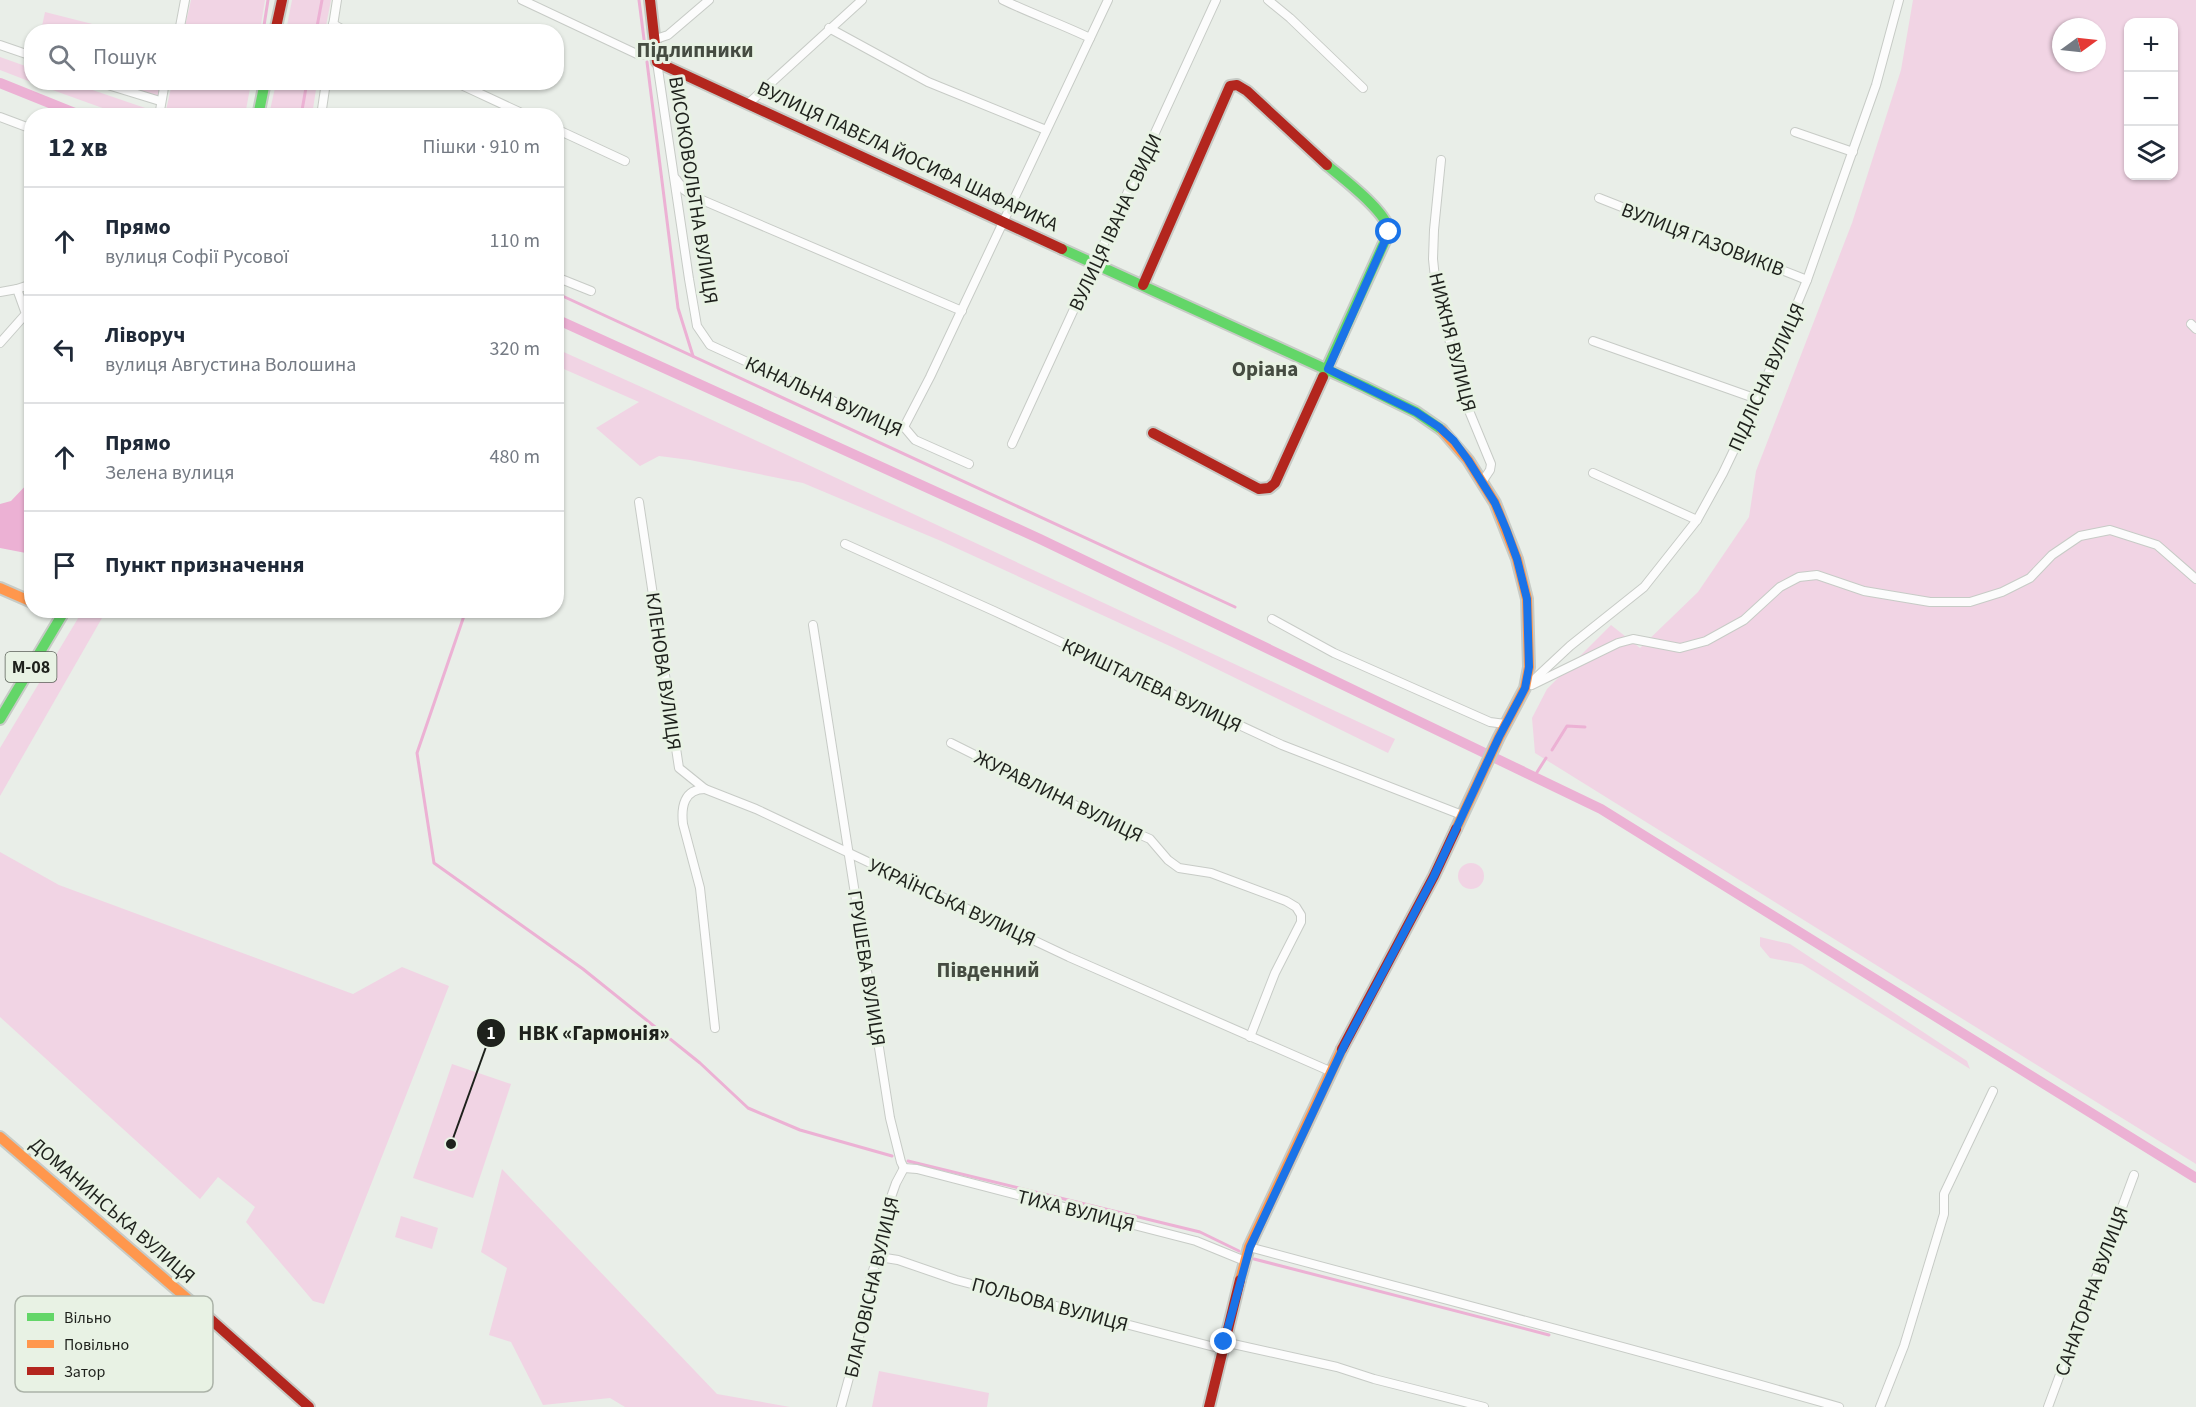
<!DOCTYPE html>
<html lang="uk">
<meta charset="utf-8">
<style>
body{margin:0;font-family:"Source Sans 3",sans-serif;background:#f2f2f3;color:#1f2937}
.controls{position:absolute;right:18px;top:18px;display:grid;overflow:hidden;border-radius:12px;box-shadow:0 2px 4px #0004}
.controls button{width:54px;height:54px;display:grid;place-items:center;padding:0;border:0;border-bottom:2px solid #e0e1e3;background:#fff;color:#1f2937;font:30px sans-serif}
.compass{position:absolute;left:2052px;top:18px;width:54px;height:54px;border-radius:50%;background:#fff;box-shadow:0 2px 4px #0004;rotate:75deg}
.stop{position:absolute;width:18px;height:18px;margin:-14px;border:4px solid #1a73e8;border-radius:50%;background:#fff}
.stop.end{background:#1a73e8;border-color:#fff;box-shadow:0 2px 6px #0008}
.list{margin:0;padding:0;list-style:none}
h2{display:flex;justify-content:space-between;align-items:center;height:78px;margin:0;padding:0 24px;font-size:26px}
h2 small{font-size:20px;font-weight:400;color:#747a83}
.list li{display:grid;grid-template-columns:39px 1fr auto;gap:18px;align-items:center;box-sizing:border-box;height:108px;padding:0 24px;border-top:2px solid #e0e1e3}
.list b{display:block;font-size:22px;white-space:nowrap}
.list p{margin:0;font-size:20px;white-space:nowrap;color:#747a83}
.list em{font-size:20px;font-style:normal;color:#747a83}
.icon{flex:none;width:33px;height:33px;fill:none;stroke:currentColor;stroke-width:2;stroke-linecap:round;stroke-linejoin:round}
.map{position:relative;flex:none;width:2196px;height:1407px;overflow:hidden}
.search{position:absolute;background:#fff;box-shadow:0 2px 4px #0004;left:24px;top:24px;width:540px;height:66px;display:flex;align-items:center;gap:15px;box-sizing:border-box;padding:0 21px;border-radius:24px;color:#747a83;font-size:22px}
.panel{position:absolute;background:#fff;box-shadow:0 2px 4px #0004;left:24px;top:108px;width:540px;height:510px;border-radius:24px}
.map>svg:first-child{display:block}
</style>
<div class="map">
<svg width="2196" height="1407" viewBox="0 0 2196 1407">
<rect width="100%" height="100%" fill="#e9eee8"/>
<g fill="#f1d4e4" fill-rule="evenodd">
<polygon points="191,0 265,0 260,31 184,31"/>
<polygon points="292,0 331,0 325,31 286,31"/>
<path d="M1913 0H2196V1164L1535 753 1532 718 1547 689 1611 625 1640 648 1698 592 1749 517 1756 471 1852 223 1901 70ZM2128 22H2174V176H2128ZM2061 27H2097V63H2061Z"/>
<polygon points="45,12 120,31 41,31"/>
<polygon points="0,57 31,68 31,82 0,70"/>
<polygon points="33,83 72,83 154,111 152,115 122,115"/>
<polygon points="98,83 165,83 160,101"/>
<polygon points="172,83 251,83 245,115 165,115"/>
<polygon points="276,83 317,83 312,115 269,115"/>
<polygon points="557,349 648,390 1395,739 1388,753 1174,648 941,541 803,483 690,460 659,456 640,466 596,428 639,402 557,366"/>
<polygon points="83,610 106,611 0,796 0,748"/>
<polygon points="0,852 59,885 353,994 402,967 449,986 324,1304 313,1301 246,1222 255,1207 218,1177 200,1199 0,1017"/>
<circle cx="1471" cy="876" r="13"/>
<polygon points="1760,937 1790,944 1967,1061 1970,1069 1802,964 1770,958 1760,946"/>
<polygon points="452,1064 511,1084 473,1198 413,1178"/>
<polygon points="502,1169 717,1394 790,1407 625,1407 610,1398 543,1405 511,1342 489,1335 507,1268 481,1252"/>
<polygon points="401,1216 438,1228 432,1249 395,1237"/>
<polygon points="879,1371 989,1393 987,1407 872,1407"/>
</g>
<polygon fill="#ecb1d4" points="31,480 31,554 0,548 0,504 11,501"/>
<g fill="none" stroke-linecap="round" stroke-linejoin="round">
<g stroke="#ecb1d4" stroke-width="3">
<polyline points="639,0 645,47"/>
<polyline points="263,32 268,0"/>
<polyline points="316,32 322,0"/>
<polyline points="647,62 678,308 693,356"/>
<polyline points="301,116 307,82"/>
<polyline points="556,293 1235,607"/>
<polyline points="466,610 417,753 434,863 583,969 700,1063 748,1108 800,1130 892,1156"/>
<polyline points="1552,750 1567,726 1585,727"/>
<polyline points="1534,777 1546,758"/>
<polyline points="908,1161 1200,1232 1239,1251"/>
<polyline points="1254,1259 1549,1335"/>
</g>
<g stroke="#ecb1d4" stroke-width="10">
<polyline points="0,83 82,116"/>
<polyline points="556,319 1040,539 1601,809 2196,1178"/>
</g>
<g stroke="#c7cbc6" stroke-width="10">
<g id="street">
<polyline points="522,0 639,55 656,54"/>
<path d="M1003 0C1032 14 1061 24 1090 38"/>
<polyline points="1268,0 1290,18 1363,88"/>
<polyline points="333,24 347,32"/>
<polyline points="829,28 928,82 1046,130"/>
<polyline points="179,32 185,0"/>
<polyline points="332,32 337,0"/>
<polyline points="653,40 668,35 709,0"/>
<polyline points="0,45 32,56"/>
<polyline points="657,62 689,279 697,326 710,345 892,428 904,427 915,440 969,464"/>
<polyline points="98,82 160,101"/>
<polyline points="455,82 528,116"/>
<polyline points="750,102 862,0"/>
<polyline points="159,116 165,82"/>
<polyline points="321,116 326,82"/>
<polyline points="0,117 32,129"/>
<polyline points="556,129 625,161"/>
<polyline points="1795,132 1853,152"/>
<polyline points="1441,160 1434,230 1433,259 1436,288 1465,401 1491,464 1490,470 1482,482"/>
<polyline points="676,179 684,190 695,197 962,311"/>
<polyline points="1599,198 1807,280"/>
<polyline points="556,277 591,291"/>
<polyline points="17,289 26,314"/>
<polyline points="0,292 17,289 32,284"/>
<polyline points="2191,324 2196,329"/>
<polyline points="1593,341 1757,399"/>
<polyline points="0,343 32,307"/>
<polyline points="904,427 930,377 1108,0"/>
<polyline points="1012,444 1216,0"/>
<polyline points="1593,473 1697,520"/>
<path d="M639 502 679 768 705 789C684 789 681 807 683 824L700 888 715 1028"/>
<polyline points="845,544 994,611 1282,745 1462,815"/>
<polyline points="1272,619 1334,653 1490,722 1505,724"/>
<polyline points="813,625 890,1118 901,1162 904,1168"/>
<polyline points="1532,685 1618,643 1633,639 1680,648 1706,641 1744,620 1780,587 1799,577 1817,575 1864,591 1930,602 1970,602 2002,592 2030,578 2052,555 2080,536 2110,530 2157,545 2196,579"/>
<polyline points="1525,688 1570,646 1644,587 1697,520 1723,473 1753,410 1807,280 1876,85 1899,0"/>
<polyline points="951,743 1095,815 1150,839 1168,860 1179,868 1211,873 1286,901 1296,907 1301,915 1301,922 1275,973 1250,1037"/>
<polyline points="705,789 756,809 1069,957 1332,1072"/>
<polyline points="904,1168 917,1169 1196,1241 1245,1261"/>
<path d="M1249 1247C1446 1300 1643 1351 1839 1407"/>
<polyline points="879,1257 898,1260 956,1280 1222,1349"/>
<polyline points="1224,1342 1337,1367 1374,1379 1484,1407"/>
<polyline points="841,1407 856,1352 871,1276 881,1248 890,1200 896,1183 904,1168"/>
<polyline points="1880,1407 1904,1346 1944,1214 1944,1194 1993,1091"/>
<polyline points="2048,1407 2134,1175"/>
</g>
</g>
<g stroke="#c7cbc6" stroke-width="14">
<g id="fast">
<polyline points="258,116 265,82"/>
<polyline points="1062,249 1365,387 1416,412 1442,430"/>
<path d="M1323 377 1389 232C1389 213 1342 178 1327 165"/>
<polyline points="0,719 65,610"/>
</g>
</g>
<g stroke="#c7cbc6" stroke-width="14">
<g id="slow">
<polyline points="1442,430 1468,460 1495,503 1517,559 1527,599 1529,667 1525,688 1499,737 1456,829"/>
<polyline points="0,588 32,602"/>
<polyline points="0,1137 190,1301"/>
<polyline points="1240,1280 1249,1247 1342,1049"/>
</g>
</g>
<g stroke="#c7cbc6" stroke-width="14">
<g id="jam">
<polyline points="650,0 657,62 1062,249"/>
<polyline points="275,32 282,0"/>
<polyline points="1143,285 1230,86 1237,85 1247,91 1327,165"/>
<polyline points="1153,433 1259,489 1269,488 1275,483 1323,377"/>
<polyline points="1342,1049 1434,876 1456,829"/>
<polyline points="190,1301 309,1407"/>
<polyline points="1209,1407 1240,1280"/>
</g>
</g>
<use href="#street" stroke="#fcfcfc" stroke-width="8"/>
<use href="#fast" stroke="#63d668" stroke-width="10"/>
<use href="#slow" stroke="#ff974d" stroke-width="10"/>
<use href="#jam" stroke="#b3261e" stroke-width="10"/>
</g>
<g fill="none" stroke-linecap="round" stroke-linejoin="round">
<polyline stroke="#1a73e8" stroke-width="8" points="1224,1342 1250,1247 1345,1044 1434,876 1499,737 1525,688 1529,667 1527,599 1517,559 1506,529 1495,503 1468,460 1454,441 1439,427 1416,412 1328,369 1389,232"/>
</g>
<g text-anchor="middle" stroke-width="6" stroke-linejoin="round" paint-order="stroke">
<rect fill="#e8f2e4" stroke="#5b6058" stroke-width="1.5" x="5.5" y="652" width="51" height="30" rx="4.5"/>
<g font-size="18" font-weight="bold" fill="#1e211c">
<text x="31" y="673">М-08</text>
</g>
<g font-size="20" fill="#1e211c" stroke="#e8f2e4">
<text transform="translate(908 156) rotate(25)" y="7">ВУЛИЦЯ ПАВЕЛА ЙОСИФА ШАФАРИКА</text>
<text transform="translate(694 190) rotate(81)" y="7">ВИСОКОВОЛЬТНА ВУЛИЦЯ</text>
<text transform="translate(1115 222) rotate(-65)" y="7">ВУЛИЦЯ ІВАНА СВИДИ</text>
<text transform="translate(1703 239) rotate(21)" y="7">ВУЛИЦЯ ГАЗОВИКІВ</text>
<text transform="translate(1453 342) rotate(76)" y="7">НИЖНЯ ВУЛИЦЯ</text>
<text transform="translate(1766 377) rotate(-66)" y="7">ПІДЛІСНА ВУЛИЦЯ</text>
<text transform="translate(824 396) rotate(24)" y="7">КАНАЛЬНА ВУЛИЦЯ</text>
<text transform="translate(664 671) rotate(82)" y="7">КЛЕНОВА ВУЛИЦЯ</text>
<text transform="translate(1152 685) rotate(25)" y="7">КРИШТАЛЕВА ВУЛИЦЯ</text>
<text transform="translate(1059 796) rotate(26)" y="7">ЖУРАВЛИНА ВУЛИЦЯ</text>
<text transform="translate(952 902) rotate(25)" y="7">УКРАЇНСЬКА ВУЛИЦЯ</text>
<text transform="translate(867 968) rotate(81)" y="7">ГРУШЕВА ВУЛИЦЯ</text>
<text transform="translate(113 1210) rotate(41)" y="7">ДОМАНИНСЬКА ВУЛИЦЯ</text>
<text transform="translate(1076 1210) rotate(14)" y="7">ТИХА ВУЛИЦЯ</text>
<text transform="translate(871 1287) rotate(-77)" y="7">БЛАГОВІСНА ВУЛИЦЯ</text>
<text transform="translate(2091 1291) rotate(-70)" y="7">САНАТОРНА ВУЛИЦЯ</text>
<text transform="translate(1050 1304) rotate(15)" y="7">ПОЛЬОВА ВУЛИЦЯ</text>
</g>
<g font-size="21" font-weight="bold" fill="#454c41" stroke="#e8f2e4">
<text x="695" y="57">Підлипники</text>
<text x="1265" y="376">Оріана</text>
<text x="988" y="977">Південний</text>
</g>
</g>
<rect x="15" y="1296" width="198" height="96" rx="9" fill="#e8f2e4" stroke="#abb3a8" stroke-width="1.5"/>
<rect x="27" y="1313" width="27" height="8" fill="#63d668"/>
<rect x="27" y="1340" width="27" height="8" fill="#ff974d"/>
<rect x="27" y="1367" width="27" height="8" fill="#b3261e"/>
<g font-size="16" fill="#1e211c">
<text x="64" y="1323">Вільно</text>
<text x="64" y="1350">Повільно</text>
<text x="64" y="1377">Затор</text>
</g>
<path fill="none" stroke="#1e211c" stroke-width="2" d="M451 1144L491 1033"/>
<g fill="#1e211c" stroke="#e8f2e4" stroke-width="2">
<circle cx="451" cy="1144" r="6"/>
<circle cx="491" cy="1033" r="15"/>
</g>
<g font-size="18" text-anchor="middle" font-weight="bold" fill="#fff">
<text x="491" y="1039">1</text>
</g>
<g font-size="21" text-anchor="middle" font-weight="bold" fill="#1e211c" stroke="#e8f2e4" stroke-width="6" stroke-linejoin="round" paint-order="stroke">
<text x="594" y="1040">НВК «Гармонія»</text>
</g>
</svg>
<div class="controls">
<button>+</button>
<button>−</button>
<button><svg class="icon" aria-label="layers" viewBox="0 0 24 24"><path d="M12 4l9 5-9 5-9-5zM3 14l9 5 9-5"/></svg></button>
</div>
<svg class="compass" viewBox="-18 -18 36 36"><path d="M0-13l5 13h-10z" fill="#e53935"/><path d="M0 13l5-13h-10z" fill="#747a83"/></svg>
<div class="stop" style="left:1389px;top:232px"></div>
<div class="stop end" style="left:1224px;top:1342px"></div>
<div class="search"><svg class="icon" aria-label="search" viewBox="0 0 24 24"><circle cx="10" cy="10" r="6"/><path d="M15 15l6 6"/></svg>Пошук</div>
<section class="panel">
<h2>12 хв<small>Пішки · 910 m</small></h2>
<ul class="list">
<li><svg class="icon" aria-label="ahead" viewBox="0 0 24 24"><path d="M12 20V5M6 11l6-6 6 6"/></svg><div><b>Прямо</b><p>вулиця Софії Русової</p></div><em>110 m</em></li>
<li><svg class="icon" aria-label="left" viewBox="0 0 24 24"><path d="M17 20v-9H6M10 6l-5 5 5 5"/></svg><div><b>Ліворуч</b><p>вулиця Августина Волошина</p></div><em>320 m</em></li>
<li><svg class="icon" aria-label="ahead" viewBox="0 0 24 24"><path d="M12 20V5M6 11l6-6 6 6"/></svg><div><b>Прямо</b><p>Зелена вулиця</p></div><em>480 m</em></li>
<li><svg class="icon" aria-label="arrive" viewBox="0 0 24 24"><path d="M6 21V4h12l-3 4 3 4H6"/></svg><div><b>Пункт призначення</b></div></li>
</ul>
</section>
</div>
